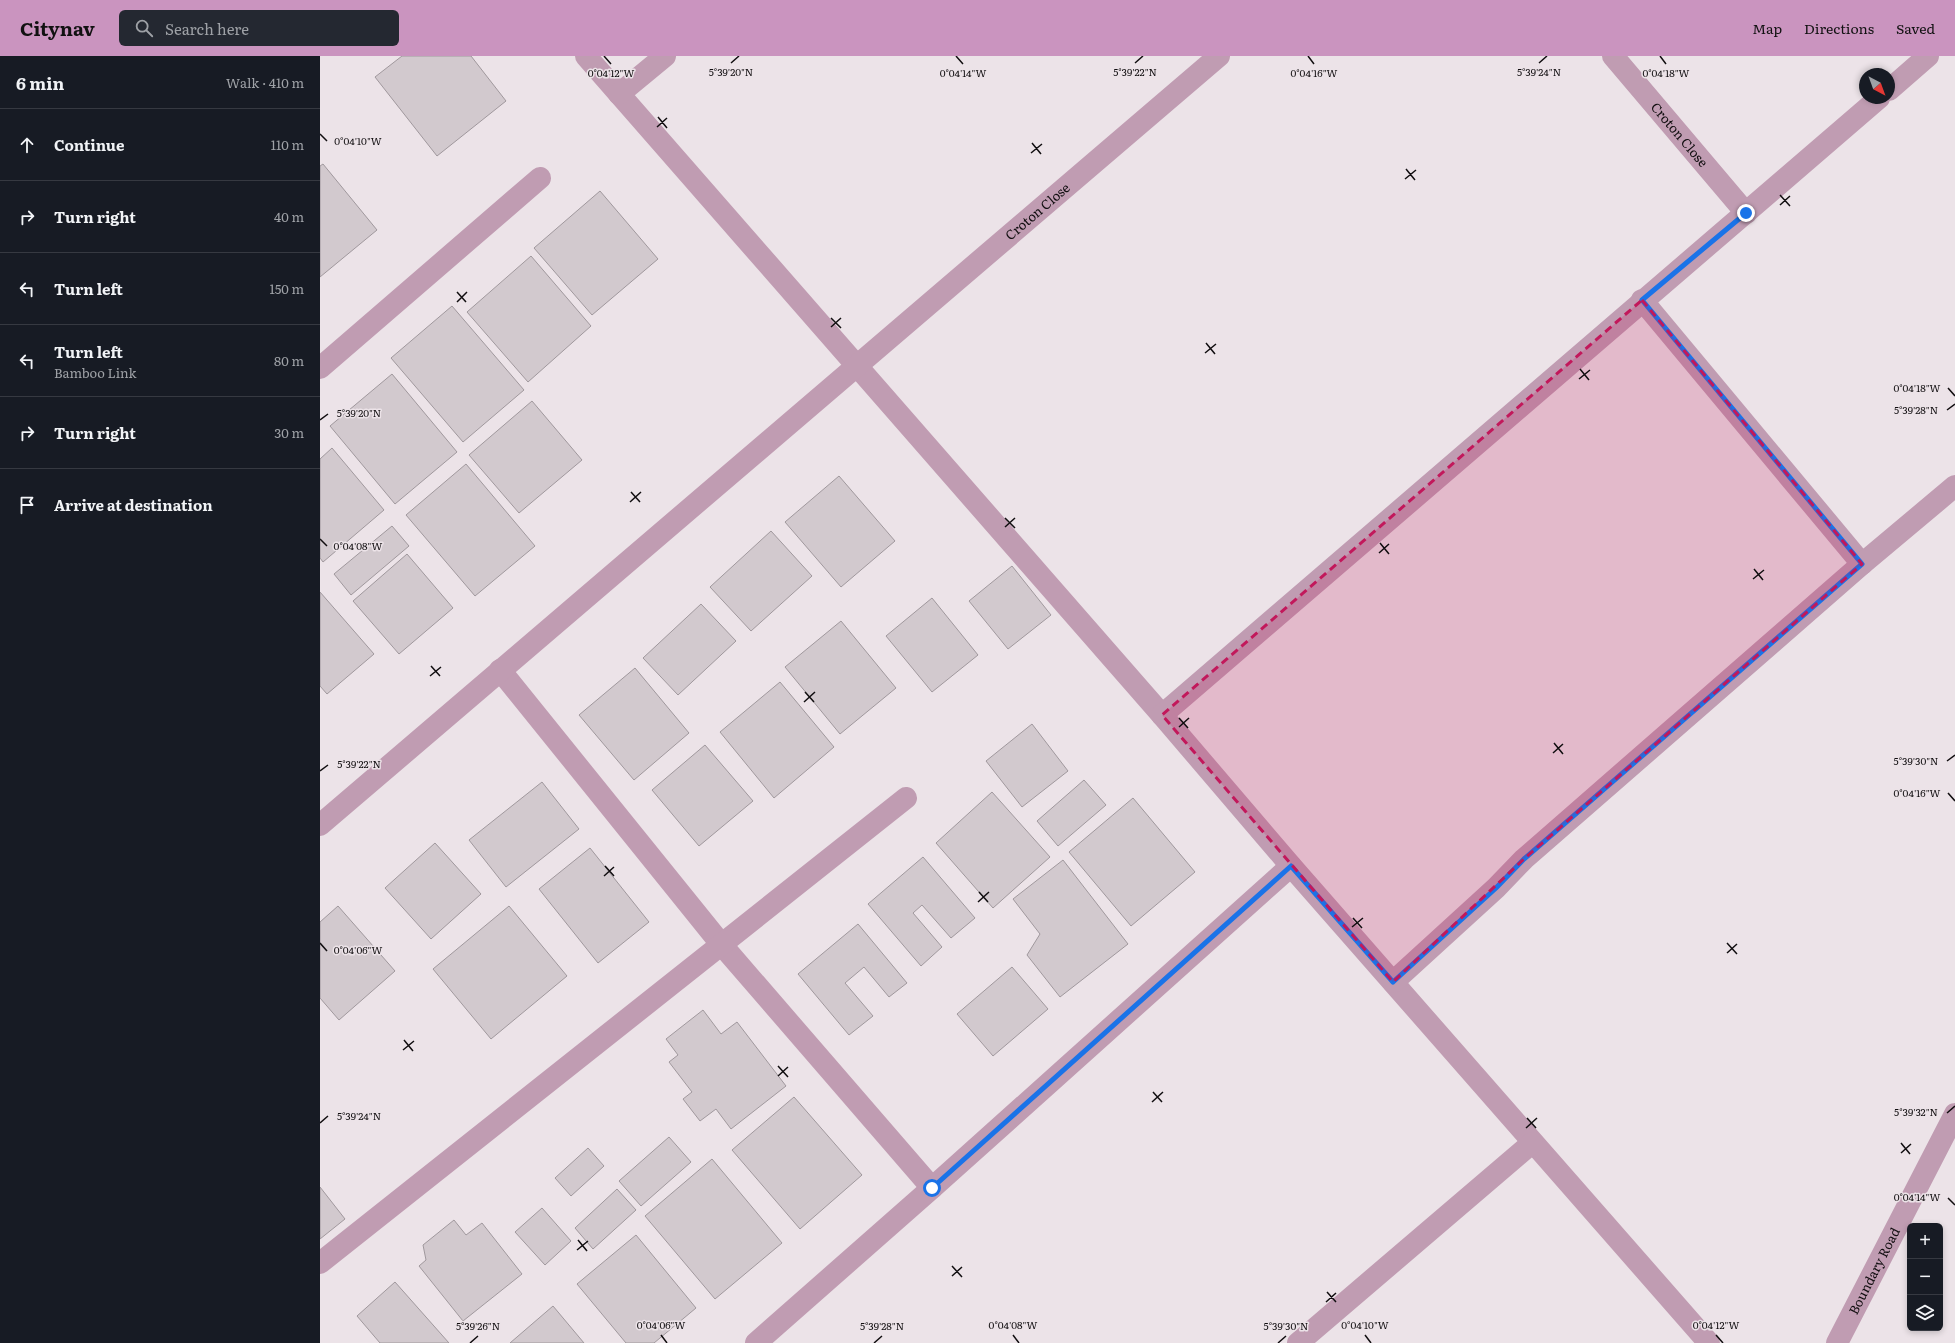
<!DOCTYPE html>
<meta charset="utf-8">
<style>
body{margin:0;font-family:Literata,serif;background:#242831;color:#f1f3f6}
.controls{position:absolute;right:12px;bottom:12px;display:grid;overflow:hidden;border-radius:6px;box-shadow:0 2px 6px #0003}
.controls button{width:36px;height:36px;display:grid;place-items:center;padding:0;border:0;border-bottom:1px solid #363941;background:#171b24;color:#f1f3f6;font:20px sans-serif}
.compass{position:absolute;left:1539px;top:12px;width:36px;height:36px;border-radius:50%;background:#171b24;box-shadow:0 2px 6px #0003;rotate:139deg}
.stop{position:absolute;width:12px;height:12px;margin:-9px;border:3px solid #1a73e8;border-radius:50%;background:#fff}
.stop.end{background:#1a73e8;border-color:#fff;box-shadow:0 1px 4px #0008}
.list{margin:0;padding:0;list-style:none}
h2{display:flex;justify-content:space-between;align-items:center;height:52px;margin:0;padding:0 16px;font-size:17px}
h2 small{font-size:13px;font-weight:400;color:#9ea1a6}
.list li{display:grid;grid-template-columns:26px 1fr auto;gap:12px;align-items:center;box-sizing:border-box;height:72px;padding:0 16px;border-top:1px solid #363941}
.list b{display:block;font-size:15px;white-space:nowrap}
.list p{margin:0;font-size:13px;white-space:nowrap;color:#9ea1a6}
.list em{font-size:13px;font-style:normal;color:#9ea1a6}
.icon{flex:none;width:22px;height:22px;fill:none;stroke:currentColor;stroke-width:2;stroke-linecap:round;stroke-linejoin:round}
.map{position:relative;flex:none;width:1635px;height:1287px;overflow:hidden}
header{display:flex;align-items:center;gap:24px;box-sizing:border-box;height:56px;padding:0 20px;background:#ca94bf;color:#111}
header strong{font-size:19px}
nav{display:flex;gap:22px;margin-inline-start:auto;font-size:14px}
.search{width:280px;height:36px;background:#242831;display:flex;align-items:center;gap:10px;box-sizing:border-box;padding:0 14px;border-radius:6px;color:#9ea1a6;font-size:15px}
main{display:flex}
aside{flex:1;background:#171b24}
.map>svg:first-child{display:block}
</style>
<header>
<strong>Citynav</strong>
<div class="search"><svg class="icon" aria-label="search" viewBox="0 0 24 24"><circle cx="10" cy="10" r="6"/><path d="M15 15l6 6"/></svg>Search here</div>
<nav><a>Map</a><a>Directions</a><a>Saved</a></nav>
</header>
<main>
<aside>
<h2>6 min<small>Walk · 410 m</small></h2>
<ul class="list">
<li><svg class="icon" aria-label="ahead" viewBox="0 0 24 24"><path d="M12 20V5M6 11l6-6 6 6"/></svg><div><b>Continue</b></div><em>110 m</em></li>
<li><svg class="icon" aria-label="right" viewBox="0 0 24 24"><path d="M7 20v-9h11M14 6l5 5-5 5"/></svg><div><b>Turn right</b></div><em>40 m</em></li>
<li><svg class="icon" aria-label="left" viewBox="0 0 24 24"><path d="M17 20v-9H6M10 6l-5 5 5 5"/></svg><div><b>Turn left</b></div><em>150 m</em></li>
<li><svg class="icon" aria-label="left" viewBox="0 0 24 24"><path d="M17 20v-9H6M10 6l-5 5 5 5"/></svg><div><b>Turn left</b><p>Bamboo Link</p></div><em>80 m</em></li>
<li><svg class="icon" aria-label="right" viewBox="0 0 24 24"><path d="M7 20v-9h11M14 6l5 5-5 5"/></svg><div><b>Turn right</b></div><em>30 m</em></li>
<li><svg class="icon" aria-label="arrive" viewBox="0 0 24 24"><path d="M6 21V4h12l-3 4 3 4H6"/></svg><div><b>Arrive at destination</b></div></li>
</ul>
</aside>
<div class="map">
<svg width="1635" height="1287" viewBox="0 0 1635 1287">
<rect width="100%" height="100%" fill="#ece3e8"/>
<g fill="#d2c9ce" stroke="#a0989d">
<polygon points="82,0 151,0 186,45 117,100 55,21"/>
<polygon points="3,108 57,174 0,221 0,110"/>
<polygon points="280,135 338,203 272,259 214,192"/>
<polygon points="211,200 271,270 208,326 147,256"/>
<polygon points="132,250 204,334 143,386 71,302"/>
<polygon points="72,318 137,396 75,448 10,370"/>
<polygon points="212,345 262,404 199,457 149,399"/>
<polygon points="12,392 64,454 3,506 0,502 0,403"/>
<polygon points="146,408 215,490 155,540 86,459"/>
<polygon points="519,420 575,485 521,531 465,466"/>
<polygon points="72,470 89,490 31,539 14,518"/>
<polygon points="451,475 492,520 431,575 390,531"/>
<polygon points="87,498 133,552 79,598 33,545"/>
<polygon points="692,510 731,559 688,593 649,545"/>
<polygon points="0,536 54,598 7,638 0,630"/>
<polygon points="612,542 658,599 612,636 566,580"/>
<polygon points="381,548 416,585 358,639 323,602"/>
<polygon points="521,565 576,632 520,678 465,611"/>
<polygon points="315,612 369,677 314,724 259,659"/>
<polygon points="460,626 514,691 454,742 400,676"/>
<polygon points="712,668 748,715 702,751 666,705"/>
<polygon points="385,689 433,745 379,790 332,734"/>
<polygon points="764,724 786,749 738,790 717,765"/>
<polygon points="222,726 259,773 186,831 149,784"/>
<polygon points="672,736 730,801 673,852 616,787"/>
<polygon points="813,742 875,816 811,870 749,796"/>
<polygon points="115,787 161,838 111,883 65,832"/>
<polygon points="270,792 329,866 278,907 219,833"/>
<polygon points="603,801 655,862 631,882 602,849 593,857 622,891 601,910 548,848"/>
<polygon points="743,804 808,888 740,941 707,899 720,878 693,843"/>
<polygon points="18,850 75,915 19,964 0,942 0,866"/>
<polygon points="189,850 247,920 171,983 113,913"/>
<polygon points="538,868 587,927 569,941 544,911 525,927 553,960 529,979 478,918"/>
<polygon points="692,911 728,953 673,1000 637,958"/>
<polygon points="383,954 401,978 417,966 466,1030 411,1073 396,1053 380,1065 363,1043 372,1036 349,1006 358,999 346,983"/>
<polygon points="474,1041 542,1119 480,1173 412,1094"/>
<polygon points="349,1081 371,1106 321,1150 299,1125"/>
<polygon points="268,1092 284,1110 251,1140 235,1122"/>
<polygon points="392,1103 462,1187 395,1243 325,1160"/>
<polygon points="0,1131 25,1163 0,1183"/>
<polygon points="297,1133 316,1154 273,1193 255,1172"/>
<polygon points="222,1152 251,1185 225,1209 195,1176"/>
<polygon points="134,1164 146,1179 162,1167 202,1218 143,1265 99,1210 106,1204 103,1189"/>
<polygon points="316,1179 376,1252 334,1287 306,1287 257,1228"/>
<polygon points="75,1226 129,1287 60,1287 37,1260"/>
<polygon points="233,1250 264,1287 190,1287"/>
</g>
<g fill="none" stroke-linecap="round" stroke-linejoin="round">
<g stroke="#c09cb2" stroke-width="22">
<polyline points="266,0 842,659 971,810 1389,1287"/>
<path id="s1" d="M1293 0 1426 157"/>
<polyline points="1569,34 1608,0"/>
<polyline points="299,38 345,0"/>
<polyline points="1322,244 1542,508"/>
<polyline points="0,312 220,122"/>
<polyline points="180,614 401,888 612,1132"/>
<polyline points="842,659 1559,42"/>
<path id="s2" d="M0 769 899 0"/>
<polyline points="1073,926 1176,832 1204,803 1542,508 1635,430"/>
<polyline points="0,1207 586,742"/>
<polyline points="436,1287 612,1132 971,810"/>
<polyline points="978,1287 1212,1087"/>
<path id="s3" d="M1517 1287 1635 1058"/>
</g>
</g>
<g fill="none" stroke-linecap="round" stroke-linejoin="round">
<polyline stroke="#1a73e8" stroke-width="5" points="612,1132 971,810 1073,926 1176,832 1204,803 1542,508 1322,244 1426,157"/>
</g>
<path fill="#c2185b" fill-opacity="0.2" stroke="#c2185b" stroke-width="3" stroke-dasharray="8 5" stroke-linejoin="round" d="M1322 244 1542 508 1204 803 1073 926 842 659Z"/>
<path fill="none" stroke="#110e10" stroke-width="1.5" d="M284 0 291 8M636 0 643 8M988 0 994 8M1340 0 1346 8M411 7 419 0M815 7 823 0M1219 7 1227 0M338 61 347 72M337 71 347 62M0 78 7 85M712 87 721 98M711 97 722 88M1086 113 1095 124M1085 123 1096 114M1460 139 1470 150M1460 149 1470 140M137 236 146 246M137 246 147 236M511 262 521 272M511 271 521 262M886 287 895 298M885 297 896 288M1260 313 1269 324M1259 323 1270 314M1628 332 1635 340M1627 354 1635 348M0 364 8 358M311 436 320 446M310 446 321 436M685 462 695 472M685 471 695 462M0 483 7 490M1060 487 1069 498M1059 497 1069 488M1434 513 1443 524M1433 523 1444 514M111 610 120 620M110 620 121 611M485 636 494 646M484 646 495 636M859 662 868 672M859 671 869 662M1234 687 1243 698M1233 697 1243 688M1627 705 1635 699M0 715 8 709M1628 737 1635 745M285 810 294 820M284 820 294 811M659 836 668 846M658 846 669 836M1033 862 1042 872M1032 871 1043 862M0 887 7 895M1407 887 1417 898M1407 897 1417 888M84 984 93 995M83 994 94 985M458 1010 468 1021M458 1020 468 1011M833 1036 842 1046M832 1046 843 1036M1627 1057 1635 1050M1207 1062 1216 1072M0 1067 8 1060M1206 1072 1217 1062M1581 1087 1590 1098M1581 1097 1591 1088M1628 1142 1635 1149M258 1184 267 1195M257 1194 268 1185M632 1210 642 1221M632 1220 642 1211M1007 1236 1016 1246M1006 1246 1016 1237M341 1279 347 1287M693 1279 699 1287M1045 1279 1051 1287M1396 1279 1403 1287M150 1287 158 1280M554 1287 562 1280M958 1287 966 1280"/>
<g text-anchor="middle" stroke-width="3" stroke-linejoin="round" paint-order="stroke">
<g font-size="13" fill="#110e10" stroke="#ece3e8">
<text dy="5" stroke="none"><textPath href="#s1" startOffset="103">Croton Close</textPath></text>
<text dy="5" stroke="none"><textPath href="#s2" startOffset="944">Croton Close</textPath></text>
<text dy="5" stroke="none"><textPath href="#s3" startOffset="81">Boundary Road</textPath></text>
</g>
</g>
<g font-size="10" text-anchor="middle" fill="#110e10" stroke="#ece3e8" stroke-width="3" stroke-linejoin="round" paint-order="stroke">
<text x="411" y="20">5°39'20"N</text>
<text x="815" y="20">5°39'22"N</text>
<text x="1219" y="20">5°39'24"N</text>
<text x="1346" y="21">0°04'18"W</text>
<text x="291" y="21">0°04'12"W</text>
<text x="994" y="21">0°04'16"W</text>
<text x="643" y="21">0°04'14"W</text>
<text x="38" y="89">0°04'10"W</text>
<text x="1597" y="336">0°04'18"W</text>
<text x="1596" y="358">5°39'28"N</text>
<text x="39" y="361">5°39'20"N</text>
<text x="38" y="494">0°04'08"W</text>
<text x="1596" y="709">5°39'30"N</text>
<text x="39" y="712">5°39'22"N</text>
<text x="1597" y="741">0°04'16"W</text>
<text x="38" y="898">0°04'06"W</text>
<text x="1596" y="1060">5°39'32"N</text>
<text x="39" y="1064">5°39'24"N</text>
<text x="1597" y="1145">0°04'14"W</text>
<text x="341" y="1273">0°04'06"W</text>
<text x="693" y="1273">0°04'08"W</text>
<text x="1045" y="1273">0°04'10"W</text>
<text x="1396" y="1273">0°04'12"W</text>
<text x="158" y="1274">5°39'26"N</text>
<text x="562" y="1274">5°39'28"N</text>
<text x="966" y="1274">5°39'30"N</text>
</g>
</svg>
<div class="controls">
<button>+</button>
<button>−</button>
<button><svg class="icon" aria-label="layers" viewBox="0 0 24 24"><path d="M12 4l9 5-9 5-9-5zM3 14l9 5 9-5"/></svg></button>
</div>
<svg class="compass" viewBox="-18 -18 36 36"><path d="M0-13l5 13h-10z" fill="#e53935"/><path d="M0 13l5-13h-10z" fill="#9ea1a6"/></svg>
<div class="stop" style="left:612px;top:1132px"></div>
<div class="stop end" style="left:1426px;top:157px"></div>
</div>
</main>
